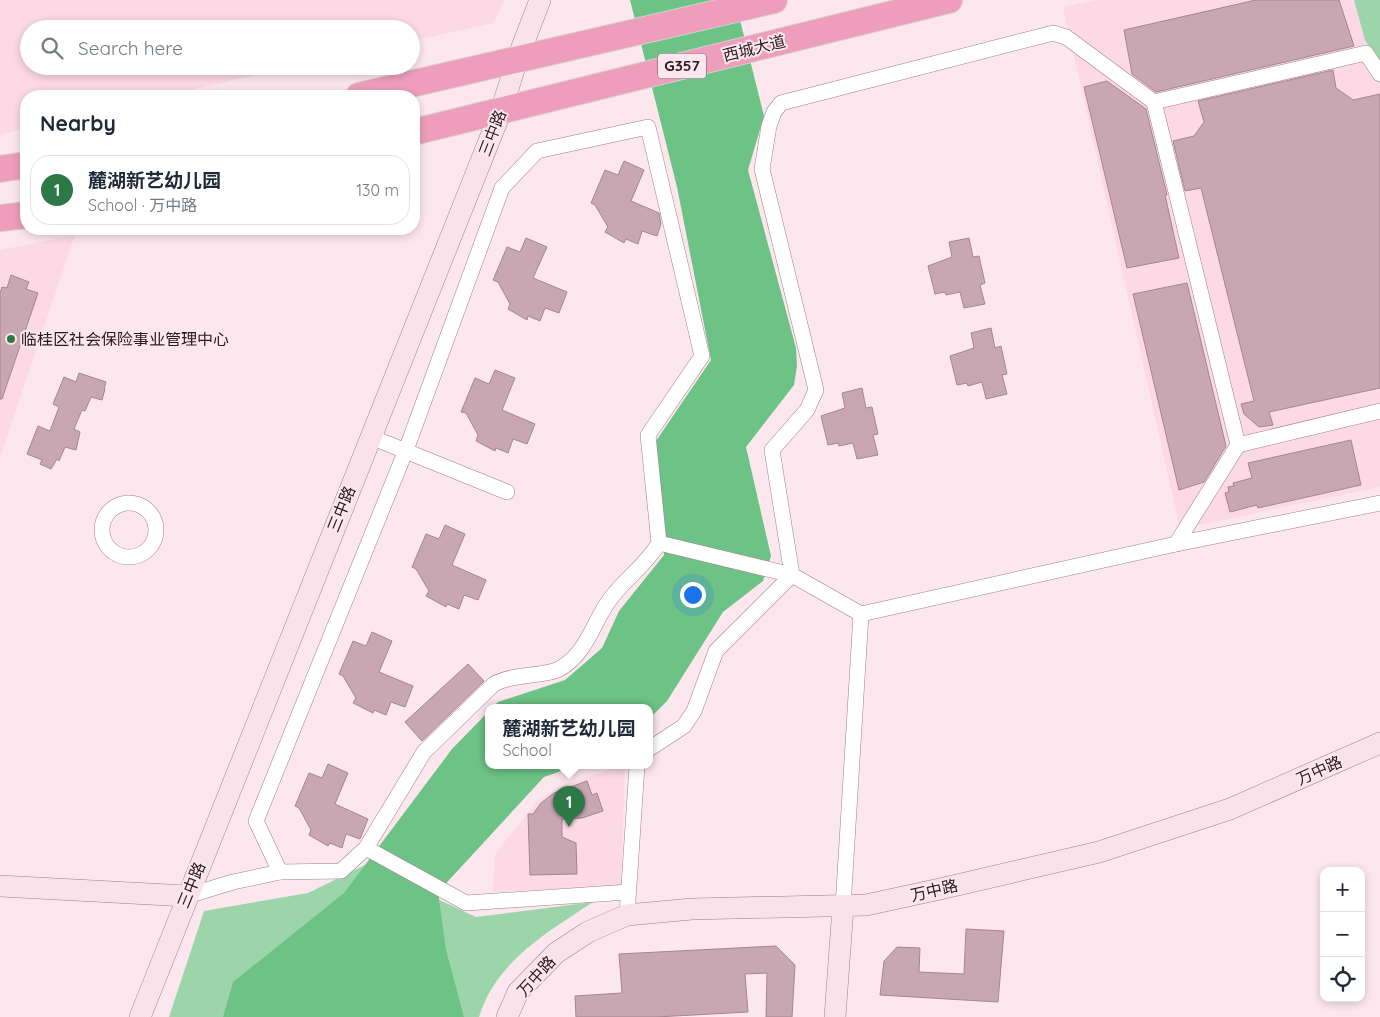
<!DOCTYPE html>
<meta charset="utf-8">
<style>
body{margin:0;font-family:Quicksand,"Noto Sans SC",sans-serif;background:#f2f2f3;color:#1f2937}
.controls{position:absolute;right:15px;bottom:15px;display:grid;overflow:hidden;border-radius:10px;box-shadow:0 2px 8px #0003}
.controls button{width:45px;height:45px;display:grid;place-items:center;padding:0;border:0;border-bottom:1px solid #e0e1e3;background:#fff;color:#1f2937;font:25px sans-serif}
.you{position:absolute;left:692px;top:594px;width:18px;height:18px;margin:-12px;border:4px solid #fff;border-radius:50%;background:#1a73e8;box-shadow:0 0 0 8px #1a73e833}
.badge{display:grid;place-items:center;width:32px;height:32px;border-radius:50%;background:#2c7847;color:#fff;font-size:16px;font-weight:700}
.pin{position:absolute;translate:-50% -41px;filter:drop-shadow(0 1px 2px #0008)}
.pin::after{content:'';position:absolute;top:26px;width:18px;height:15px;background:inherit;clip-path:polygon(0 0,100% 0,50% 100%)}
.popup{position:absolute;left:485px;top:704px;width:168px;height:65px;box-sizing:border-box;display:grid;place-content:center;border-radius:10px;background:#fff;filter:drop-shadow(0 1px 4px #0005);font-size:16px;white-space:nowrap;color:#747a83}
.popup b{font-size:19px;color:#1f2937}
.popup::after{content:'';position:absolute;left:50%;top:100%;margin-left:-10px;border:10px solid transparent;border-top-color:#fff}
.list{margin:0;padding:0;list-style:none}
h2{display:flex;justify-content:space-between;align-items:center;height:65px;margin:0;padding:0 20px;font-size:21px}
h2 small{font-size:16px;font-weight:400;color:#747a83}
.list li{display:grid;grid-template-columns:32px 1fr auto;gap:15px;align-items:center;box-sizing:border-box;height:70px;margin:0 10px 10px;padding:0 10px;border:1px solid #e0e1e3;border-radius:20px}
.list b{display:block;font-size:19px;white-space:nowrap}
.list p{margin:0;font-size:16px;white-space:nowrap;color:#747a83}
.list em{font-size:16px;font-style:normal;color:#747a83}
.icon{flex:none;width:28px;height:28px;fill:none;stroke:currentColor;stroke-width:2;stroke-linecap:round;stroke-linejoin:round}
.map{position:relative;flex:none;width:1380px;height:1017px;overflow:hidden}
.search{position:absolute;background:#fff;box-shadow:0 2px 8px #0003;left:20px;top:20px;width:400px;height:55px;display:flex;align-items:center;gap:12px;box-sizing:border-box;padding:0 18px;border-radius:28px;color:#747a83;font-size:19px}
.panel{position:absolute;background:#fff;box-shadow:0 2px 8px #0003;left:20px;top:90px;width:400px;height:145px;border-radius:20px}
.map>svg:first-child{display:block}
</style>
<div class="map">
<svg width="1380" height="1017" viewBox="0 0 1380 1017">
<rect width="100%" height="100%" fill="#fde7ee"/>
<g fill="#fcd9e4">
<polygon points="0,0 504,0 494,23 411,41 411,29 29,29 29,66 295,66 164,96 26,96 26,128 0,135"/>
<polygon points="1095,0 1380,0 1380,487 1180,529 1063,7"/>
<polygon points="75,235 0,457 0,250"/>
<polygon points="621,766 625,766 621,886 493,892 495,854 537,801 560,786"/>
</g>
<g fill="#9dd5ab">
<polygon points="1354,0 1380,0 1380,63 1365,40"/>
<path d="M365 865 476 917 593 902C548 932 496 961 479 1017H169L204 911 308 893Z"/>
</g>
<g fill="#6dc386">
<polygon points="630,0 735,0 764,116 748,170 796,348 797,366 794,385 746,447 771,556 763,581 723,612 667,701 649,719 649,708 492,708 498,702 565,680 602,648 619,611 664,555 656,441 711,360 677,187"/>
<polygon points="489,711 489,766 576,766 544,777 438,892 446,950 464,1017 223,1017 233,982 344,893 452,749"/>
</g>
<g fill="#c9a7b2" stroke="#a68590">
<polygon points="1256,0 1339,0 1354,46 1156,92 1132,74 1124,30"/>
<polygon points="1333,70 1336,88 1353,100 1380,94 1380,388 1269,412 1273,425 1259,427 1244,414 1241,404 1254,401 1201,188 1185,191 1173,141 1194,136 1204,122 1198,101"/>
<polygon points="1107,81 1146,109 1167,195 1165,195 1179,258 1127,268 1084,87"/>
<polygon points="624,161 644,170 631,201 659,213 661,224 657,236 642,231 638,244 626,239 624,243 605,232 608,227 595,205 591,203 605,170 618,175"/>
<polygon points="526,238 547,247 533,278 567,292 559,313 545,308 540,321 528,316 527,320 508,309 510,304 498,282 493,280 507,247 520,252"/>
<polygon points="969,238 973,257 979,256 985,283 980,285 985,304 964,308 960,292 946,295 945,292 935,294 928,266 952,257 949,242"/>
<polygon points="11,275 29,282 26,289 38,293 2,399 0,399 0,293 2,287 7,288"/>
<polygon points="1187,283 1226,446 1204,482 1179,490 1133,294"/>
<polygon points="991,328 995,348 1001,346 1007,374 1002,375 1007,394 986,399 982,382 968,386 967,383 957,385 950,356 974,348 971,333"/>
<polygon points="495,370 515,378 502,410 535,424 527,444 513,439 508,453 496,448 495,451 476,441 478,435 466,413 461,412 475,378 489,384"/>
<polygon points="79,373 106,382 104,389 105,389 102,400 91,397 85,411 82,410 74,429 80,432 76,450 65,447 59,461 57,459 51,469 40,464 42,460 27,454 38,426 50,431 59,407 53,404 64,377 76,382"/>
<polygon points="862,388 866,408 872,407 878,434 873,435 878,455 857,459 853,443 839,446 838,443 828,445 821,416 845,408 842,393"/>
<polygon points="1351,440 1361,485 1258,508 1257,505 1230,512 1225,493 1229,492 1228,487 1234,486 1233,483 1252,478 1248,463"/>
<polygon points="445,525 465,534 452,565 486,580 478,600 464,595 459,609 447,604 446,607 426,596 429,591 416,569 412,567 426,534 439,539"/>
<polygon points="372,632 392,641 379,672 413,686 405,707 391,702 386,715 374,710 373,713 353,703 356,698 343,676 339,674 353,641 366,646"/>
<polygon points="468,664 484,681 422,741 405,722"/>
<polygon points="328,764 348,773 335,804 368,819 360,839 346,834 342,848 330,843 328,846 309,835 311,830 299,808 295,806 309,773 322,778"/>
<polygon points="587,781 592,795 597,793 603,811 582,818 562,819 562,837 576,843 577,874 530,875 528,814 533,814 541,803 554,793"/>
<polygon points="966,929 1004,931 998,1002 880,995 884,961 897,947 920,948 919,972 964,974"/>
<polygon points="776,946 795,965 792,1017 766,1017 767,973 745,974 748,1012 656,1017 576,1017 575,996 622,993 619,954"/>
</g>
<g fill="none" stroke-linecap="round" stroke-linejoin="round">
<g stroke="#9f7f8a" stroke-width="16">
<g id="street">
<polyline points="1154,102 1366,53 1380,74"/>
<path d="M648 127 702 356 648 435 659 543C646 565 626 578 611 598 593 621 588 652 561 668 546 677 514 673 494 684L424 752 366 848 341 871 280 872 256 821 406 450 502 188 537 151Z"/>
<polyline points="371,437 507,492"/>
<polyline points="1238,445 1380,411"/>
<circle cx="129" cy="530" r="27"/>
<polyline points="659,543 792,575"/>
<polyline points="861,614 792,575 772,450 807,410 816,390 762,169 769,126 774,112 781,103 1053,33 1066,37 1154,102 1238,445 1176,544"/>
<polyline points="649,749 684,726 694,711 716,651 792,575"/>
<polyline points="366,848 466,903 628,892"/>
<polyline points="187,896 233,882 280,872"/>
<polyline points="843,907 861,614 1176,544 1380,503"/>
<polyline points="627,915 637,766"/>
</g>
</g>
<g stroke="#9f7f8a" stroke-width="22">
<g id="secondary">
<polyline points="0,886 187,896"/>
<polyline points="140,1017 501,111 517,60 540,0"/>
<polyline points="507,1017 518,992 556,953 588,932 627,915 692,909 866,905 940,889 1099,852 1230,809 1380,743"/>
<polyline points="835,1017 843,907"/>
</g>
</g>
<g stroke="#d4d1d2" stroke-width="28">
<g id="highway">
<polyline points="359,96 774,0"/>
<polyline points="414,132 949,0"/>
<polyline points="0,169 26,165"/>
<polyline points="0,218 26,215"/>
</g>
</g>
<use href="#street" stroke="#fff" stroke-width="15"/>
<use href="#secondary" stroke="#fae2eb" stroke-width="21"/>
<use href="#highway" stroke="#ee9ebb" stroke-width="26"/>
</g>
<circle fill="#2c7847" stroke="#fde7ee" stroke-width="2" cx="11" cy="339" r="5"/>
<g text-anchor="middle" stroke-width="4" stroke-linejoin="round" paint-order="stroke">
<rect fill="#fde7ee" stroke="#67585d" stroke-width="1" x="658" y="53.5" width="48" height="25" rx="4"/>
<g font-size="15" font-weight="bold" fill="#271b1f">
<text x="682" y="71">G357</text>
</g>
<g font-size="16" fill="#271b1f" stroke="#fde7ee">
<text transform="translate(754 48) rotate(-14)" y="6">西城大道</text>
<text transform="translate(492 133) rotate(-69)" y="6">三中路</text>
<text transform="translate(341 509) rotate(-68)" y="6">三中路</text>
<text transform="translate(1319 770) rotate(-24)" y="6">万中路</text>
<text transform="translate(191 885) rotate(-68)" y="6">三中路</text>
<text transform="translate(934 890) rotate(-13)" y="6">万中路</text>
<text transform="translate(536 976) rotate(-48)" y="6">万中路</text>
</g>
<g font-size="16" fill="#271b1f" stroke="#fde7ee" text-anchor="start">
<text x="21" y="345">临桂区社会保险事业管理中心</text>
</g>
</g>
</svg>
<div class="controls">
<button>+</button>
<button>−</button>
<button><svg class="icon" aria-label="locate" viewBox="0 0 24 24"><circle cx="12" cy="12" r="6"/><path d="M12 2v4M12 18v4M2 12h4M18 12h4"/></svg></button>
</div>
<div class="you"></div>
<div class="pin badge" style="left:569px;top:827px">1</div>
<div class="popup"><b>麓湖新艺幼儿园</b>School</div>
<div class="search"><svg class="icon" aria-label="search" viewBox="0 0 24 24"><circle cx="10" cy="10" r="6"/><path d="M15 15l6 6"/></svg>Search here</div>
<section class="panel">
<h2>Nearby<small></small></h2>
<ul class="list">
<li><span class="badge">1</span><div><b>麓湖新艺幼儿园</b><p>School · 万中路</p></div><em>130 m</em></li>
</ul>
</section>
</div>
